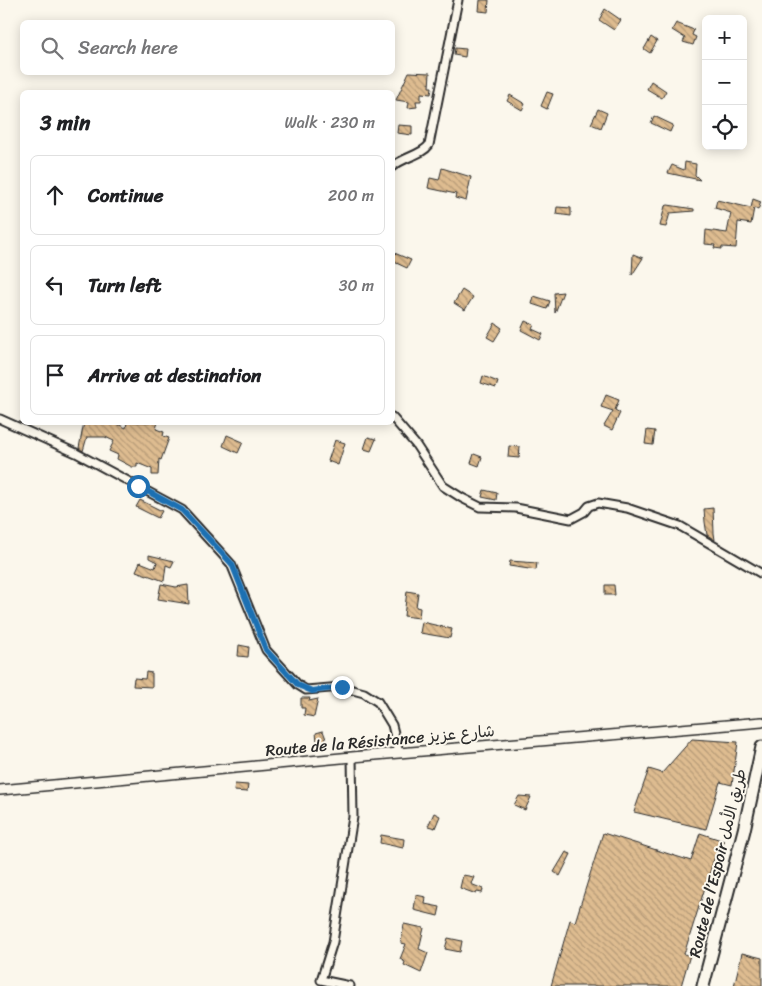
<!DOCTYPE html>
<meta charset="utf-8">
<style>
body{margin:0;font-family:Sriracha,"Playpen Sans Arabic",sans-serif;background:#f6f6f6;color:#202124}
.controls{position:absolute;right:15px;top:15px;display:grid;overflow:hidden;border-radius:8px;box-shadow:0 2px 12px #0003}
.controls button{width:45px;height:45px;display:grid;place-items:center;padding:0;border:0;border-bottom:1px solid #e0e0e0;background:#fff;color:#202124;font:25px sans-serif}
.stop{position:absolute;width:15px;height:15px;margin:-11px;border:4px solid #1f6fb2;border-radius:50%;background:#fff}
.stop.end{background:#1f6fb2;border-color:#fff;box-shadow:0 1px 5px #0008}
.list{margin:0;padding:0;list-style:none}
h2{display:flex;justify-content:space-between;align-items:center;height:65px;margin:0;padding:0 20px;font-size:21px}
h2 small{font-size:16px;font-weight:400;color:#757577}
.list li{display:grid;grid-template-columns:32px 1fr auto;gap:15px;align-items:center;box-sizing:border-box;height:80px;margin:0 10px 10px;padding:0 10px;border:1px solid #e0e0e0;border-radius:8px}
.list b{display:block;font-size:19px;white-space:nowrap}
.list em{font-size:16px;font-style:normal;color:#757577}
.icon{flex:none;width:28px;height:28px;fill:none;stroke:currentColor;stroke-width:2;stroke-linecap:round;stroke-linejoin:round}
.map{position:relative;flex:none;width:762px;height:986px;overflow:hidden}
.search{position:absolute;background:#fff;box-shadow:0 2px 12px #0003;left:20px;top:20px;width:375px;height:55px;display:flex;align-items:center;gap:12px;box-sizing:border-box;padding:0 18px;border-radius:8px;color:#757577;font-size:19px}
.panel{position:absolute;background:#fff;box-shadow:0 2px 12px #0003;left:20px;top:90px;width:375px;height:335px;border-radius:8px}
.map>svg:first-child{display:block}
</style>
<div class="map">
<svg width="762" height="986" viewBox="0 0 762 986">
<defs>
<pattern id="building-back-hatch" width="6" height="6" patternUnits="userSpaceOnUse" patternTransform="scale(1.25)"><rect width="6" height="6" fill="#debc90"/><path d="M-1 5l2 2M0 0l6 6M5-1l2 2" fill="none" stroke="#b49976"/></pattern>
</defs>
<rect width="100%" height="100%" fill="#fbf7ec"/>
<filter id="ink" filterUnits="userSpaceOnUse"><feTurbulence type="fractalNoise" baseFrequency=".02" numOctaves="2"/><feDisplacementMap in="SourceGraphic" scale="10" xChannelSelector="R" yChannelSelector="G"/><feConvolveMatrix kernelMatrix="1 2 1 2 8 2 1 2 1" color-interpolation-filters="sRGB"/></filter>
<g filter="url(#ink)">
<g fill="url(#building-back-hatch)" stroke="#2b2b2b">
<polygon points="480,0 489,0 488,12 479,11"/>
<polygon points="605,9 621,20 614,30 599,20"/>
<polygon points="676,23 694,30 692,35 696,37 693,45 683,42 685,38 672,30"/>
<polygon points="651,37 657,41 650,53 644,49"/>
<polygon points="455,48 466,49 465,57 454,55"/>
<polygon points="409,72 430,73 429,87 432,87 431,94 421,93 421,101 416,101 417,107 408,108 409,102 396,100"/>
<polygon points="651,81 666,91 662,98 647,89"/>
<polygon points="547,92 553,94 547,109 541,106"/>
<polygon points="510,95 525,104 522,110 507,101"/>
<polygon points="598,109 607,113 601,128 591,124"/>
<polygon points="654,116 673,125 670,132 651,123"/>
<polygon points="398,125 412,126 412,135 397,133"/>
<polygon points="685,162 696,164 695,175 700,180 668,173 672,165 684,170"/>
<polygon points="442,168 471,177 466,201 455,198 456,194 428,188 430,178 439,180"/>
<polygon points="753,199 761,202 758,210 754,208 751,224 738,222 736,248 722,247 722,249 714,248 715,245 705,244 706,230 727,233 731,213 715,208 717,200 751,208"/>
<polygon points="668,205 694,209 694,211 670,213 666,227 660,226 665,206"/>
<polygon points="557,207 571,208 571,216 556,214"/>
<polygon points="392,252 411,260 407,268 392,261"/>
<polygon points="633,254 643,258 632,275"/>
<polygon points="462,290 473,297 465,310 454,303"/>
<polygon points="563,292 555,313 554,293"/>
<polygon points="534,296 550,301 547,309 532,304"/>
<polygon points="525,321 534,325 532,329 543,334 540,340 521,330"/>
<polygon points="495,323 502,328 494,341 487,337"/>
<polygon points="483,376 498,382 496,388 481,383"/>
<polygon points="606,395 619,400 615,410 620,413 612,430 604,426 613,411 601,407"/>
<polygon points="84,422 113,422 126,428 127,422 158,422 156,429 164,432 163,436 169,438 161,460 159,459 158,475 152,475 152,469 137,463 137,467 132,467 117,459 118,455 109,451 114,441 105,437 87,437 83,451 79,448"/>
<polygon points="647,430 655,431 653,445 645,444"/>
<polygon points="227,435 243,442 238,453 223,446"/>
<polygon points="368,437 376,439 371,451 364,449"/>
<polygon points="335,440 345,443 338,465 328,461"/>
<polygon points="509,446 520,447 519,458 508,457"/>
<polygon points="474,454 482,457 479,466 471,463"/>
<polygon points="484,490 497,493 496,500 482,497"/>
<polygon points="140,500 162,511 158,518 136,507"/>
<polygon points="713,508 714,533 715,540 707,535 705,522 704,509"/>
<polygon points="149,555 174,561 171,567 166,565 164,581 136,571 140,562 155,568 157,562 149,558"/>
<polygon points="510,561 537,563 536,570 509,566"/>
<polygon points="161,584 176,587 188,585 189,604 158,599"/>
<polygon points="605,585 614,585 615,595 605,595"/>
<polygon points="407,591 418,593 416,607 420,608 419,618 404,616"/>
<polygon points="422,622 452,629 450,638 420,633"/>
<polygon points="239,645 249,647 248,657 238,656"/>
<polygon points="146,672 152,673 152,687 133,686 134,678 145,679"/>
<polygon points="301,698 310,698 309,701 318,699 314,717 304,715 305,708 301,708"/>
<polygon points="323,731 328,744 318,747 316,733"/>
<polygon points="692,739 738,742 732,785 720,782 706,829 634,812 649,769 662,773"/>
<polygon points="235,784 248,785 247,792 234,791"/>
<polygon points="519,796 531,797 525,810 514,805"/>
<polygon points="434,813 440,816 435,828 428,826"/>
<polygon points="603,833 691,861 700,833 724,841 718,857 715,856 684,954 690,955 681,986 551,986 570,920 575,922"/>
<polygon points="381,835 404,839 403,848 380,843"/>
<polygon points="566,852 571,854 560,876 554,872"/>
<polygon points="463,875 474,877 471,884 483,889 482,893 477,892 476,894 460,888"/>
<polygon points="416,895 426,897 425,904 440,907 438,916 414,910"/>
<polygon points="404,924 424,928 419,949 428,953 421,973 404,965 405,962 400,959 406,944 401,943"/>
<polygon points="448,938 462,941 460,952 445,949"/>
<polygon points="742,953 762,958 762,986 734,986"/>
</g>
<g fill="none" stroke-linecap="round" stroke-linejoin="round">
<g stroke="#2b2b2b" stroke-width="11">
<g id="minor">
<path d="M392 167C403 157 422 155 429 145L458 0"/>
<polyline points="392,417 416,445 443,486 462,498 480,507 516,508 571,519 584,512 589,506 598,503 627,508 680,526 762,574"/>
<polyline points="0,419 76,453 182,510 231,564 266,650 298,685 306,690 342,687 364,693 378,702 392,725 399,753"/>
<polyline points="350,986 321,980 333,942 353,817 352,757"/>
</g>
</g>
<g stroke="#2b2b2b" stroke-width="12">
<polyline id="tertiary" points="0,790 352,757 762,722"/>
</g>
<g stroke="#2b2b2b" stroke-width="15">
<polyline id="trunk" points="703,986 744,830 762,747"/>
</g>
<use href="#minor" stroke="#fbf7ec" stroke-width="7"/>
<use href="#tertiary" stroke="#fbf7ec" stroke-width="9"/>
<use href="#trunk" stroke="#fbf7ec" stroke-width="11"/>
</g>
</g>
<g fill="none" stroke-linecap="round" stroke-linejoin="round" filter="url(#ink)">
<polyline stroke="#1f6fb2" stroke-width="6" points="138,486 182,510 232,564 266,650 298,685 312,691 342,687"/>
</g>
<g text-anchor="middle" stroke-width="4" stroke-linejoin="round" paint-order="stroke">
<g font-size="16" fill="#2b2b2b" stroke="#fbf7ec">
<text transform="translate(380 740) rotate(-5)" y="6">Route de la Résistance شارع عزيز</text>
<text transform="translate(717 863) rotate(-76)" y="6">Route de l’Espoir طريق الأمل</text>
</g>
</g>
</svg>
<div class="controls">
<button>+</button>
<button>−</button>
<button><svg class="icon" aria-label="locate" viewBox="0 0 24 24"><circle cx="12" cy="12" r="6"/><path d="M12 2v4M12 18v4M2 12h4M18 12h4"/></svg></button>
</div>
<div class="stop" style="left:138px;top:486px"></div>
<div class="stop end" style="left:342px;top:687px"></div>
<div class="search"><svg class="icon" aria-label="search" viewBox="0 0 24 24"><circle cx="10" cy="10" r="6"/><path d="M15 15l6 6"/></svg>Search here</div>
<section class="panel">
<h2>3 min<small>Walk · 230 m</small></h2>
<ul class="list">
<li><svg class="icon" aria-label="ahead" viewBox="0 0 24 24"><path d="M12 20V5M6 11l6-6 6 6"/></svg><div><b>Continue</b></div><em>200 m</em></li>
<li><svg class="icon" aria-label="left" viewBox="0 0 24 24"><path d="M17 20v-9H6M10 6l-5 5 5 5"/></svg><div><b>Turn left</b></div><em>30 m</em></li>
<li><svg class="icon" aria-label="arrive" viewBox="0 0 24 24"><path d="M6 21V4h12l-3 4 3 4H6"/></svg><div><b>Arrive at destination</b></div></li>
</ul>
</section>
</div>
